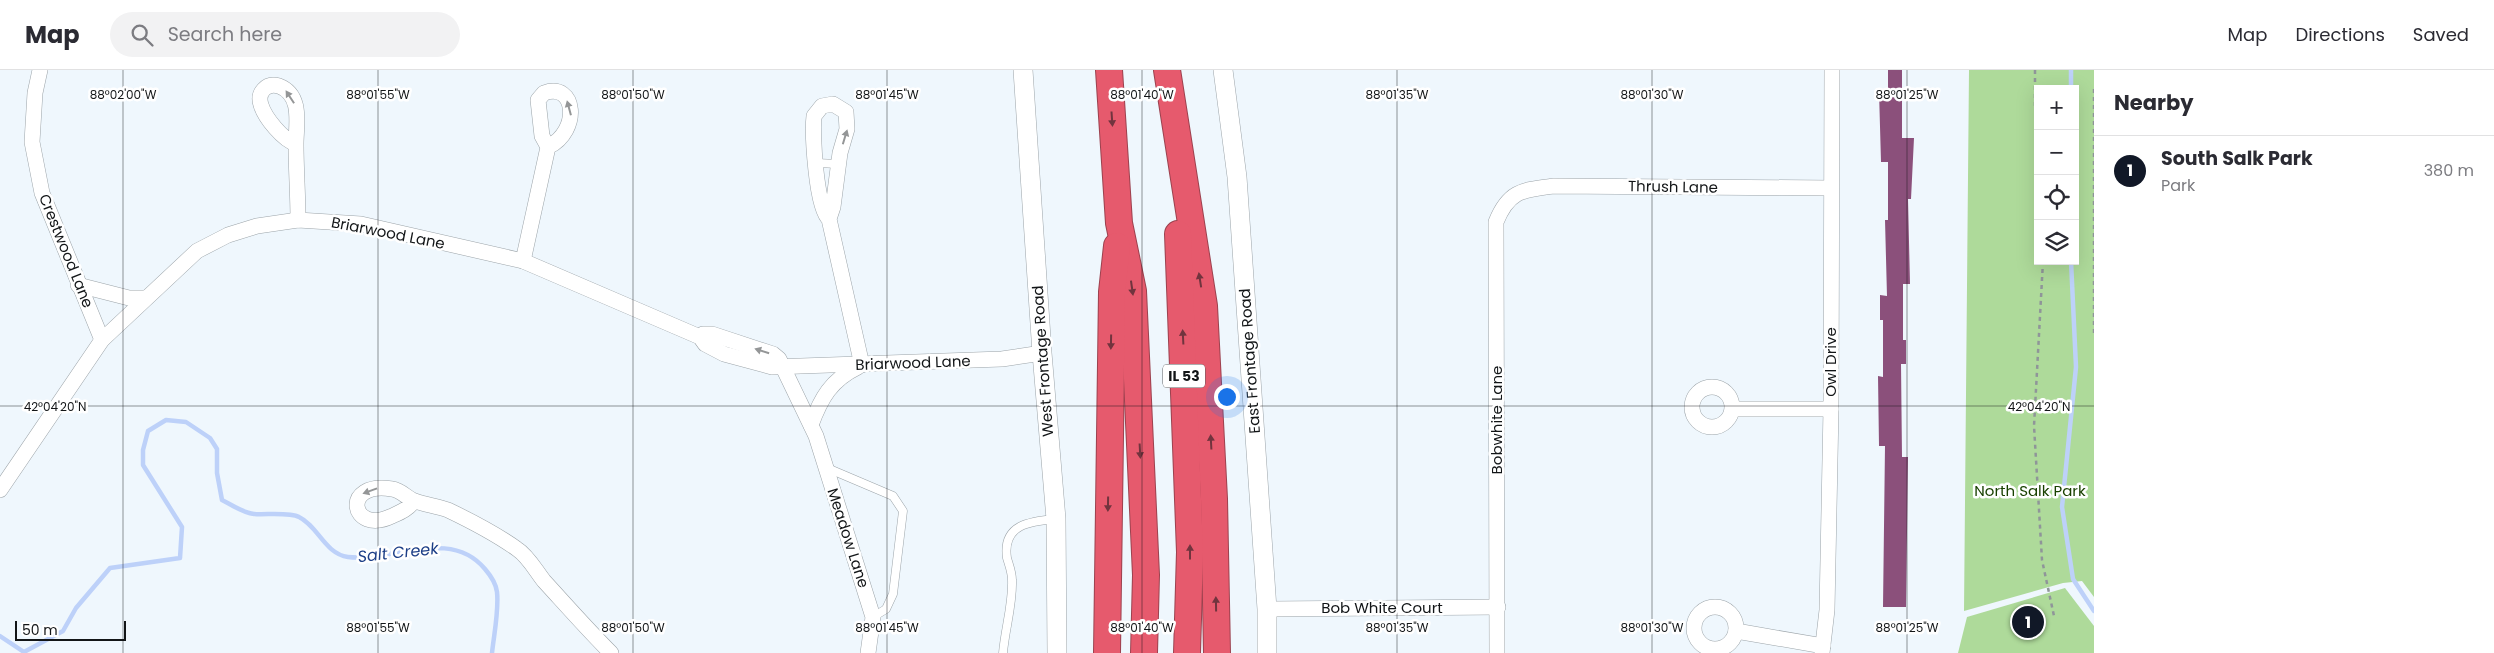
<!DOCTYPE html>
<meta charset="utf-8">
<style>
body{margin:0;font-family:Poppins,sans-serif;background:#f2f2f3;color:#2b2b33}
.controls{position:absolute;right:15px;top:15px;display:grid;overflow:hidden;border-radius:0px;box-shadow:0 5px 20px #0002}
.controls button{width:45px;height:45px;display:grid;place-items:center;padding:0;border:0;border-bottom:1px solid #e1e1e2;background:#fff;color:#2b2b33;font:25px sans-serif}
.scale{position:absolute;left:15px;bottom:12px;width:111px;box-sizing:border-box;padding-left:5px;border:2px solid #121517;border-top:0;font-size:14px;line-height:18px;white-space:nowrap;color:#121517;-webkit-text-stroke:4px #fff;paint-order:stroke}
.you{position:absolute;left:1226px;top:326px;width:18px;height:18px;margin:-12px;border:4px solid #fff;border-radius:50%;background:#1a73e8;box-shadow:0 0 0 8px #1a73e833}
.badge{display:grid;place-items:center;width:32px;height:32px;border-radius:50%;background:#111827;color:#fff;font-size:16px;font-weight:700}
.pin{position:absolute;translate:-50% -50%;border:2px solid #fff;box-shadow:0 1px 5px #0006}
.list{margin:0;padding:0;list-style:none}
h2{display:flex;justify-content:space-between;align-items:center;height:65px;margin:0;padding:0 20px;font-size:21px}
h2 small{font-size:16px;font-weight:400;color:#7c7c81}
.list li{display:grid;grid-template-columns:32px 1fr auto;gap:15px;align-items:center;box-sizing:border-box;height:70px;padding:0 20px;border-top:1px solid #e1e1e2}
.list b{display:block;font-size:19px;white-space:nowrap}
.list p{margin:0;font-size:16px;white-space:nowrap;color:#7c7c81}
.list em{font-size:16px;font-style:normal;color:#7c7c81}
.icon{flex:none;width:28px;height:28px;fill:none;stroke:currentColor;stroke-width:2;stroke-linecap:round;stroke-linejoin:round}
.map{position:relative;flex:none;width:2094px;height:583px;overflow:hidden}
header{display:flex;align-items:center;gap:30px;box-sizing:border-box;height:70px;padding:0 25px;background:#fff;border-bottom:1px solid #e1e1e2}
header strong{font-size:24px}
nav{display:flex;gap:28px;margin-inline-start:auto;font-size:18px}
.search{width:350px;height:45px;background:#f2f2f3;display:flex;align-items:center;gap:12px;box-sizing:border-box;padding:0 18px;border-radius:28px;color:#7c7c81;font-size:19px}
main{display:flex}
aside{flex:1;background:#fff}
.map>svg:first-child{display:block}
</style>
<header>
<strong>Map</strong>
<div class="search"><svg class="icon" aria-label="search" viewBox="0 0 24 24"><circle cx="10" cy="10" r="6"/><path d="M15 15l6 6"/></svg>Search here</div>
<nav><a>Map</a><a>Directions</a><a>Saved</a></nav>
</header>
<main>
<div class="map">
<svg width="2094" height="583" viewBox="0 0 2094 583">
<rect width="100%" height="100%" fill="#eff7fd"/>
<g fill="#aeda9a" fill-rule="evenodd">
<path d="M1969 0H2094V527L2082 511 2063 513 1964 541ZM2038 19H2075V191H2038Z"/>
<polygon points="2065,518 2094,556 2094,583 1958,583 1967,547"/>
</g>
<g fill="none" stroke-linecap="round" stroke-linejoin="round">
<g stroke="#bdd1f9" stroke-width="4.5">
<polyline points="2071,19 2071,0"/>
<polyline points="2071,191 2076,297 2062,437 2073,509 2094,541"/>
<path d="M0 566 24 582 63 561 76 538 110 498 180 488 182 457 143 395V380L148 361 166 350 186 352 210 368 217 379V403L222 430C232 435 243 443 254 444 265 445 290 442 299 447 318 456 325 484 348 487 393 492 450 457 485 499 491 506 496 513 497 522 499 541 494 564 492 583"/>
</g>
</g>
<polygon fill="#8b507b" points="1888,0 1902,0 1902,68 1914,68 1911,129 1908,129 1910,214 1903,214 1903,270 1906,270 1906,294 1901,294 1902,387 1908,387 1906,537 1883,537 1885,376 1879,376 1878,306 1883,307 1883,250 1880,250 1880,225 1887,226 1885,150 1888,150 1888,92 1881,92 1879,21 1888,21"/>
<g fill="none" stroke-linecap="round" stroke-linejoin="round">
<g stroke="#9ca4a9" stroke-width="9">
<g id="service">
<polyline points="816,93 839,94"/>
<polyline points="827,398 893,426 903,441 893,524 886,539 873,547"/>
<path d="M1003 583C1005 559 1013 534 1012 510 1012 502 1009 495 1007 488 1002 454 1031 451 1056 449"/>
</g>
</g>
<g stroke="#9ca4a9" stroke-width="16">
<g id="minor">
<polyline points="40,0 35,23 32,72 42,123 102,270"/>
<path d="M296 74C283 70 265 48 261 35 257 23 266 12 279 16 303 25 296 55 296 74 296 99 298 125 298 150"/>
<path d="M829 149 833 137 840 83 847 59 846 42 833 34 822 36 814 46C812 62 816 139 829 149L862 295"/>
<path d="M523 191 548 77 542 66 538 30 544 23C576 11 581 61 548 77"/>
<polyline points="78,215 129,228 145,228"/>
<polyline points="700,267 703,264 712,264 773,284 779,289 816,366 873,547 868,583"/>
<circle cx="1712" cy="337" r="20"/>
<polyline points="1733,339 1831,339"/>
<path d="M811 355C821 328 831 310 858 297"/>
<polyline points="0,420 102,270 197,181 228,165 257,156 298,150 361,154 523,191 700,267 705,274 724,284 772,297 1002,289 1042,283"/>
<path d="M414 431C408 439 401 442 392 446 350 466 341 410 392 419 402 420 407 429 415 431 426 435 437 436 448 440 471 451 496 464 517 479 528 486 536 501 544 511 566 535 588 560 611 583"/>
<circle cx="1715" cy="558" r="21"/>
<polyline points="1267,539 1498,537"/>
<polyline points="1736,561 1823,576"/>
<path d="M1497 583 1496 152C1509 120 1523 120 1554 116L1831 118"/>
<polyline points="1822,583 1827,540 1831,339 1832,0"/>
</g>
</g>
<g stroke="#9ca4a9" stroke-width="20">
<g id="tertiary">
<polyline points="1023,0 1042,283 1056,449 1057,583"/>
<polyline points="1223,0 1237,107 1267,539 1267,583"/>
</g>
</g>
<g stroke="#9c424f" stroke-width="28">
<g id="motorway">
<polyline points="1109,0 1119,153 1133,221 1146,505 1144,583"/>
<polyline points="1167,0 1204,236 1214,429 1217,583"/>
<polyline points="1178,164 1190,482 1187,583"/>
<polyline points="1107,583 1112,222 1117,176"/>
</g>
</g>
<g stroke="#8f9599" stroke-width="2.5" stroke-dasharray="4 4" stroke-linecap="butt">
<polyline points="2035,0 2035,35 2038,70"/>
<polyline points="2094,19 2094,267"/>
<polyline points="2043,191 2034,356 2042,490 2054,546"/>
</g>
<use href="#service" stroke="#fff" stroke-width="8"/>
<use href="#minor" stroke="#fff" stroke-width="15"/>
<use href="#tertiary" stroke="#fff" stroke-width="19"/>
<use href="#motorway" stroke="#e65a6d" stroke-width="26"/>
</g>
<defs><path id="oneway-solid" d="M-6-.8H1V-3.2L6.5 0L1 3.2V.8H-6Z" transform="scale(1.25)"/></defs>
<g fill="#949697">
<use href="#oneway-solid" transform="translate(290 27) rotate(-123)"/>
<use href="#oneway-solid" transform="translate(569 38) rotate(-105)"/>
<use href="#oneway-solid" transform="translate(845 67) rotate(-73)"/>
<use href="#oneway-solid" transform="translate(762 281) rotate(-162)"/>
<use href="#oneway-solid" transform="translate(370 421) rotate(160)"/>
</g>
<g fill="#71343e">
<use href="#oneway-solid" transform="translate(1112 49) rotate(86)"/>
<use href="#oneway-solid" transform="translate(1200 210) rotate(-99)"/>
<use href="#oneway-solid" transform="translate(1132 218) rotate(82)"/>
<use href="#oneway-solid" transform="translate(1183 267) rotate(-93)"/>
<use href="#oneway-solid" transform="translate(1111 272) rotate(91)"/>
<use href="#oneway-solid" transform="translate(1211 372) rotate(-93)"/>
<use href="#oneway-solid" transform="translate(1140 381) rotate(87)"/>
<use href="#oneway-solid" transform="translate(1108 434) rotate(91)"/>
<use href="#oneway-solid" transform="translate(1190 482) rotate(-90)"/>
<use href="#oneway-solid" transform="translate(1216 534) rotate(-91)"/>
</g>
<path fill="none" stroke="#121517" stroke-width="1" stroke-opacity="0.45" d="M123 0V583M378 0V583M633 0V583M887 0V583M1142 0V583M1397 0V583M1652 0V583M1907 0V583M0 336H2094"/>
<g text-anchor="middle" stroke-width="5" stroke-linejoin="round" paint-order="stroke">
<rect fill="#fff" stroke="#595b5d" stroke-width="1" x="1163" y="294.5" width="42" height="23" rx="4"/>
<g font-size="14" font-weight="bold" fill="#121517">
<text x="1184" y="311">IL 53</text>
</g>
<g font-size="15" fill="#121517" stroke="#fff">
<text transform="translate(1673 117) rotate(1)" y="5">Thrush Lane</text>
<text transform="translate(388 163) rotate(11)" y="5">Briarwood Lane</text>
<text transform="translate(66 181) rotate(68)" y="5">Crestwood Lane</text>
<text transform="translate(1043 291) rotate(-94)" y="5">West Frontage Road</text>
<text transform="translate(1250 291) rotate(-94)" y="5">East Frontage Road</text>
<text transform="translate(1831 292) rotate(-90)" y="5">Owl Drive</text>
<text transform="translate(913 293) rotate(-2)" y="5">Briarwood Lane</text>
<text transform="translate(1497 350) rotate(-90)" y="5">Bobwhite Lane</text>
<text transform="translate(848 468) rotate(72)" y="5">Meadow Lane</text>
<text x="1382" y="543">Bob White Court</text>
</g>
<g font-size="15" fill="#194100" stroke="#fff">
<text x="2030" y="426">North Salk Park</text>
</g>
<g font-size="16" font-style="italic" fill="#1d3f87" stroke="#fff">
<text transform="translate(398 482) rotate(-6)" y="6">Salt Creek</text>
</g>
</g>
<g font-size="12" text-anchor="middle" fill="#121517" stroke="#fff" stroke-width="5" stroke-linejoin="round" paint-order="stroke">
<text x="123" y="29">88°02'00"W</text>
<text x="378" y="29">88°01'55"W</text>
<text x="633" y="29">88°01'50"W</text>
<text x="887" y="29">88°01'45"W</text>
<text x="1142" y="29">88°01'40"W</text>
<text x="1397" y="29">88°01'35"W</text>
<text x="1652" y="29">88°01'30"W</text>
<text x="1907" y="29">88°01'25"W</text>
<text x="55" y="341">42°04'20"N</text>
<text x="2039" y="341">42°04'20"N</text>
<text x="378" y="562">88°01'55"W</text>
<text x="633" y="562">88°01'50"W</text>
<text x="887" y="562">88°01'45"W</text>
<text x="1142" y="562">88°01'40"W</text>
<text x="1397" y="562">88°01'35"W</text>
<text x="1652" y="562">88°01'30"W</text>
<text x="1907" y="562">88°01'25"W</text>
</g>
</svg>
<div class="controls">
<button>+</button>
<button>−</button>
<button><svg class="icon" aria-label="locate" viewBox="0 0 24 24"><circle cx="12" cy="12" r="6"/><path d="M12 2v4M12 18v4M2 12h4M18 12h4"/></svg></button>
<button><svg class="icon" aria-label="layers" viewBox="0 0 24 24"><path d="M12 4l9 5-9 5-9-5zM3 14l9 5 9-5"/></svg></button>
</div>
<div class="scale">50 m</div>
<div class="you"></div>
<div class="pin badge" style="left:2028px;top:552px">1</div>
</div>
<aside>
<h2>Nearby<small></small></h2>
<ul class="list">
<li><span class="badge">1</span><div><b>South Salk Park</b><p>Park</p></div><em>380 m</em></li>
</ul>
</aside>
</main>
